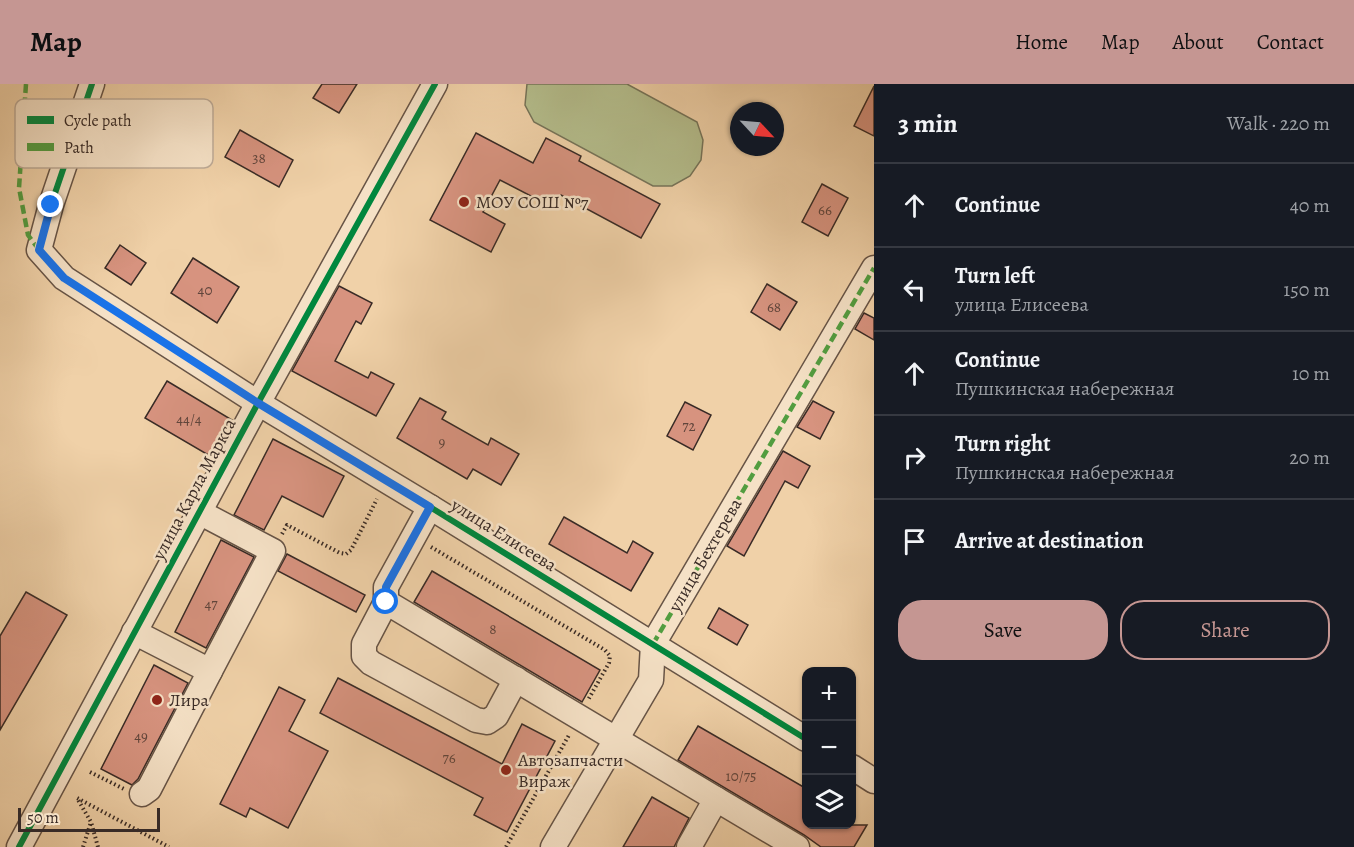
<!DOCTYPE html>
<meta charset="utf-8">
<style>
body{margin:0;font-family:Alegreya,serif;background:#242831;color:#f1f3f6}
.controls{position:absolute;right:18px;bottom:18px;display:grid;overflow:hidden;border-radius:12px;box-shadow:0 2px 4px #0004}
.controls button{width:54px;height:54px;display:grid;place-items:center;padding:0;border:0;border-bottom:2px solid #363941;background:#171b24;color:#f1f3f6;font:30px sans-serif}
.compass{position:absolute;left:730px;top:18px;width:54px;height:54px;border-radius:50%;background:#171b24;box-shadow:0 2px 4px #0004;rotate:116deg}
.scale{position:absolute;left:18px;bottom:15px;width:142px;box-sizing:border-box;padding-left:6px;border:3px solid #392b26;border-top:0;font-size:16px;line-height:21px;white-space:nowrap;color:#392b26;-webkit-text-stroke:4px #f5e1c6;paint-order:stroke}
.stop{position:absolute;width:18px;height:18px;margin:-14px;border:4px solid #1a73e8;border-radius:50%;background:#fff}
.stop.end{background:#1a73e8;border-color:#fff;box-shadow:0 2px 6px #0008}
.list{margin:0;padding:0;list-style:none}
h2{display:flex;justify-content:space-between;align-items:center;height:78px;margin:0;padding:0 24px;font-size:26px}
h2 small{font-size:20px;font-weight:400;color:#9ea1a6}
.list li{display:grid;grid-template-columns:39px 1fr auto;gap:18px;align-items:center;box-sizing:border-box;height:84px;padding:0 24px;border-top:2px solid #363941}
.list b{display:block;font-size:22px;white-space:nowrap}
.list p{margin:0;font-size:20px;white-space:nowrap;color:#9ea1a6}
.list em{font-size:20px;font-style:normal;color:#9ea1a6}
.actions{display:flex;gap:12px;padding:18px 24px}
.actions a{flex:1;padding:14px 0;border:2px solid #c59692;border-radius:24px;text-align:center;font-size:21px;color:#c59692}
.actions .main{background:#c59692;color:#111}
.icon{flex:none;width:33px;height:33px;fill:none;stroke:currentColor;stroke-width:2;stroke-linecap:round;stroke-linejoin:round}
.map{position:relative;flex:none;width:874px;height:763px;overflow:hidden}
header{display:flex;align-items:center;gap:36px;box-sizing:border-box;height:84px;padding:0 30px;background:#c59692;color:#111}
header strong{font-size:28px}
nav{display:flex;gap:33px;margin-inline-start:auto;font-size:21px}
main{display:flex}
aside{flex:1;background:#171b24}
.map>svg:first-child{display:block}
</style>
<header>
<strong>Map</strong>
<nav><a>Home</a><a>Map</a><a>About</a><a>Contact</a></nav>
</header>
<main>
<div class="map">
<svg width="874" height="763" viewBox="0 0 874 763">
<rect width="100%" height="100%" fill="#f0d1a8"/>
<filter id="stains"><feTurbulence type="fractalNoise" baseFrequency=".00333" numOctaves="4"/><feColorMatrix values="0 0 0 0 .2 0 0 0 0 .09 0 0 0 0 .02 0 0 0 .5 -.17"/></filter>
<radialGradient id="worn" r=".72"><stop offset=".6" stop-color="#630" stop-opacity="0"/><stop offset="1" stop-color="#630" stop-opacity=".3"/></radialGradient>
<polygon fill="#b4bd8c" stroke="#767459" stroke-width="1.5" points="527,0 627,0 697,38 703,56 701,76 690,92 672,102 653,102 534,38 525,21"/>
<g fill="#d7937f" stroke="#392b26" stroke-width="1.5">
<polygon points="322,0 357,0 339,29 313,14"/>
<polygon points="874,2 874,52 854,42"/>
<polygon points="240,46 293,76 279,103 225,73"/>
<polygon points="476,49 533,79 546,54 581,72 579,77 660,120 641,154 561,111 554,124 500,96 483,128 505,140 491,168 430,136"/>
<polygon points="822,100 848,114 828,152 802,138"/>
<polygon points="120,161 146,179 131,201 105,184"/>
<polygon points="193,174 239,203 217,239 171,209"/>
<polygon points="767,200 797,218 780,246 751,228"/>
<polygon points="339,202 372,219 361,240 356,237 335,277 368,294 371,288 394,300 376,332 292,287"/>
<polygon points="864,229 874,234 874,256 855,245"/>
<polygon points="167,297 232,336 210,372 145,334"/>
<polygon points="420,314 446,328 442,335 488,361 491,354 519,370 501,401 473,385 467,395 397,354"/>
<polygon points="813,317 834,328 820,355 797,343"/>
<polygon points="685,318 711,331 693,366 667,352"/>
<polygon points="273,355 344,392 323,433 282,412 264,446 234,431"/>
<polygon points="783,367 810,382 798,404 785,397 744,472 727,462"/>
<polygon points="564,433 627,469 633,457 653,469 631,507 549,460"/>
<polygon points="221,456 254,473 206,564 175,548"/>
<polygon points="287,470 365,511 356,528 278,487"/>
<polygon points="432,487 600,586 582,618 414,518"/>
<polygon points="26,508 67,531 0,646 0,552"/>
<polygon points="719,524 748,541 737,561 708,544"/>
<polygon points="154,581 188,599 138,695 132,701 101,685"/>
<polygon points="338,594 502,680 522,640 555,657 507,748 474,731 483,714 320,629"/>
<polygon points="279,603 305,616 289,647 328,667 288,744 250,724 246,733 220,720"/>
<polygon points="698,642 807,705 807,741 867,741 854,763 821,763 804,751 678,676"/>
<polygon points="652,713 689,734 674,763 623,763"/>
</g>
<g fill="none" stroke-linecap="round" stroke-linejoin="round">
<g stroke="#675446" stroke-width="27">
<g id="minor">
<polyline points="92,0 51,121 39,166 64,194 258,319 430,423 806,655"/>
<polyline points="430,423 386,503 386,518 716,715 689,763"/>
<polyline points="199,428 273,467 210,587"/>
<polyline points="386,518 364,560 364,572 371,579 476,636 487,638 496,632 516,595"/>
<polyline points="134,548 210,587 149,705 142,710"/>
<polyline points="852,683 874,697"/>
<polyline points="716,715 797,763"/>
<polyline points="19,763 258,319 435,0"/>
<polyline points="553,763 651,596 653,560 874,184"/>
</g>
</g>
<g stroke="#392b26" stroke-width="4" stroke-dasharray="1.5 3" stroke-linecap="butt">
<polyline points="282,450 287,441 340,469 346,470 351,466 377,415"/>
<polyline points="431,463 605,566 610,572 609,579 588,616"/>
<polyline points="90,688 124,705"/>
<polyline points="83,763 91,738"/>
<polyline points="98,763 91,738 77,714 169,763"/>
<polyline points="506,763 569,651"/>
</g>
<use href="#minor" stroke="#f5e1c6" stroke-width="24"/>
<g stroke="#529d40" stroke-width="4.5" stroke-dasharray="9 4.5" stroke-linecap="butt">
<polyline points="26,0 19,104 28,151 39,166"/>
<polyline points="653,560 874,184"/>
</g>
<g stroke="#f5e1c6" stroke-width="10">
<g id="cycleway">
<polyline points="92,0 51,121 39,166 64,194 258,319 430,423 806,655"/>
<polyline points="19,763 258,319 435,0"/>
</g>
</g>
<use href="#cycleway" stroke="#00873e" stroke-width="6"/>
</g>
<g fill="none" stroke-linecap="round" stroke-linejoin="round">
<polyline stroke="#1a73e8" stroke-width="8" points="51,121 39,166 64,194 258,319 430,423 386,503 386,518"/>
</g>
<g fill="#8f2418" stroke="#f5e1c6" stroke-width="2">
<circle cx="464" cy="118" r="6"/>
<circle cx="157" cy="616" r="6"/>
<circle cx="506" cy="686" r="6"/>
</g>
<g text-anchor="middle" stroke-width="5" stroke-linejoin="round" paint-order="stroke">
<g font-size="15" fill="#60453c">
<text x="259" y="79">38</text>
<text x="825" y="131">66</text>
<text x="205" y="211">40</text>
<text x="774" y="228">68</text>
<text x="189" y="340">44/4</text>
<text x="689" y="347">72</text>
<text x="442" y="363">9</text>
<text x="211" y="525">47</text>
<text x="493" y="550">8</text>
<text x="141" y="657">49</text>
<text x="449" y="679">76</text>
<text x="741" y="697">10/75</text>
</g>
<g font-size="18" fill="#392b26" stroke="#f5e1c6" text-anchor="start">
<text x="476" y="124">МОУ СОШ №7</text>
<text x="169" y="622">Лира</text>
<text x="518" y="682">Автозапчасти<tspan x="518" dy="21">Вираж</tspan></text>
</g>
<g font-size="18" fill="#392b26" stroke="#f5e1c6">
<text transform="translate(194 405) rotate(-62)" y="6">улица Карла Маркса</text>
<text transform="translate(504 451) rotate(32)" y="6">улица Елисеева</text>
<text transform="translate(705 471) rotate(-60)" y="6">улица Бехтерева</text>
</g>
</g>
<rect x="15" y="15" width="198" height="69" rx="9" fill="#f5e1c6" stroke="#bdaa96" stroke-width="1.5"/>
<rect x="27" y="32" width="27" height="8" fill="#00873e"/>
<rect x="27" y="59" width="27" height="8" fill="#529d40"/>
<g font-size="16" fill="#392b26">
<text x="64" y="42">Cycle path</text>
<text x="64" y="69">Path</text>
</g>
<rect width="100%" height="100%" filter="url(#stains)"/>
<rect width="100%" height="100%" fill="url(#worn)"/>
</svg>
<div class="controls">
<button>+</button>
<button>−</button>
<button><svg class="icon" aria-label="layers" viewBox="0 0 24 24"><path d="M12 4l9 5-9 5-9-5zM3 14l9 5 9-5"/></svg></button>
</div>
<svg class="compass" viewBox="-18 -18 36 36"><path d="M0-13l5 13h-10z" fill="#e53935"/><path d="M0 13l5-13h-10z" fill="#9ea1a6"/></svg>
<div class="scale">50 m</div>
<div class="stop" style="left:386px;top:518px"></div>
<div class="stop end" style="left:51px;top:121px"></div>
</div>
<aside>
<h2>3 min<small>Walk · 220 m</small></h2>
<ul class="list">
<li><svg class="icon" aria-label="ahead" viewBox="0 0 24 24"><path d="M12 20V5M6 11l6-6 6 6"/></svg><div><b>Continue</b></div><em>40 m</em></li>
<li><svg class="icon" aria-label="left" viewBox="0 0 24 24"><path d="M17 20v-9H6M10 6l-5 5 5 5"/></svg><div><b>Turn left</b><p>улица Елисеева</p></div><em>150 m</em></li>
<li><svg class="icon" aria-label="ahead" viewBox="0 0 24 24"><path d="M12 20V5M6 11l6-6 6 6"/></svg><div><b>Continue</b><p>Пушкинская набережная</p></div><em>10 m</em></li>
<li><svg class="icon" aria-label="right" viewBox="0 0 24 24"><path d="M7 20v-9h11M14 6l5 5-5 5"/></svg><div><b>Turn right</b><p>Пушкинская набережная</p></div><em>20 m</em></li>
<li><svg class="icon" aria-label="arrive" viewBox="0 0 24 24"><path d="M6 21V4h12l-3 4 3 4H6"/></svg><div><b>Arrive at destination</b></div></li>
</ul>
<div class="actions"><a class="main">Save</a><a>Share</a></div>
</aside>
</main>
